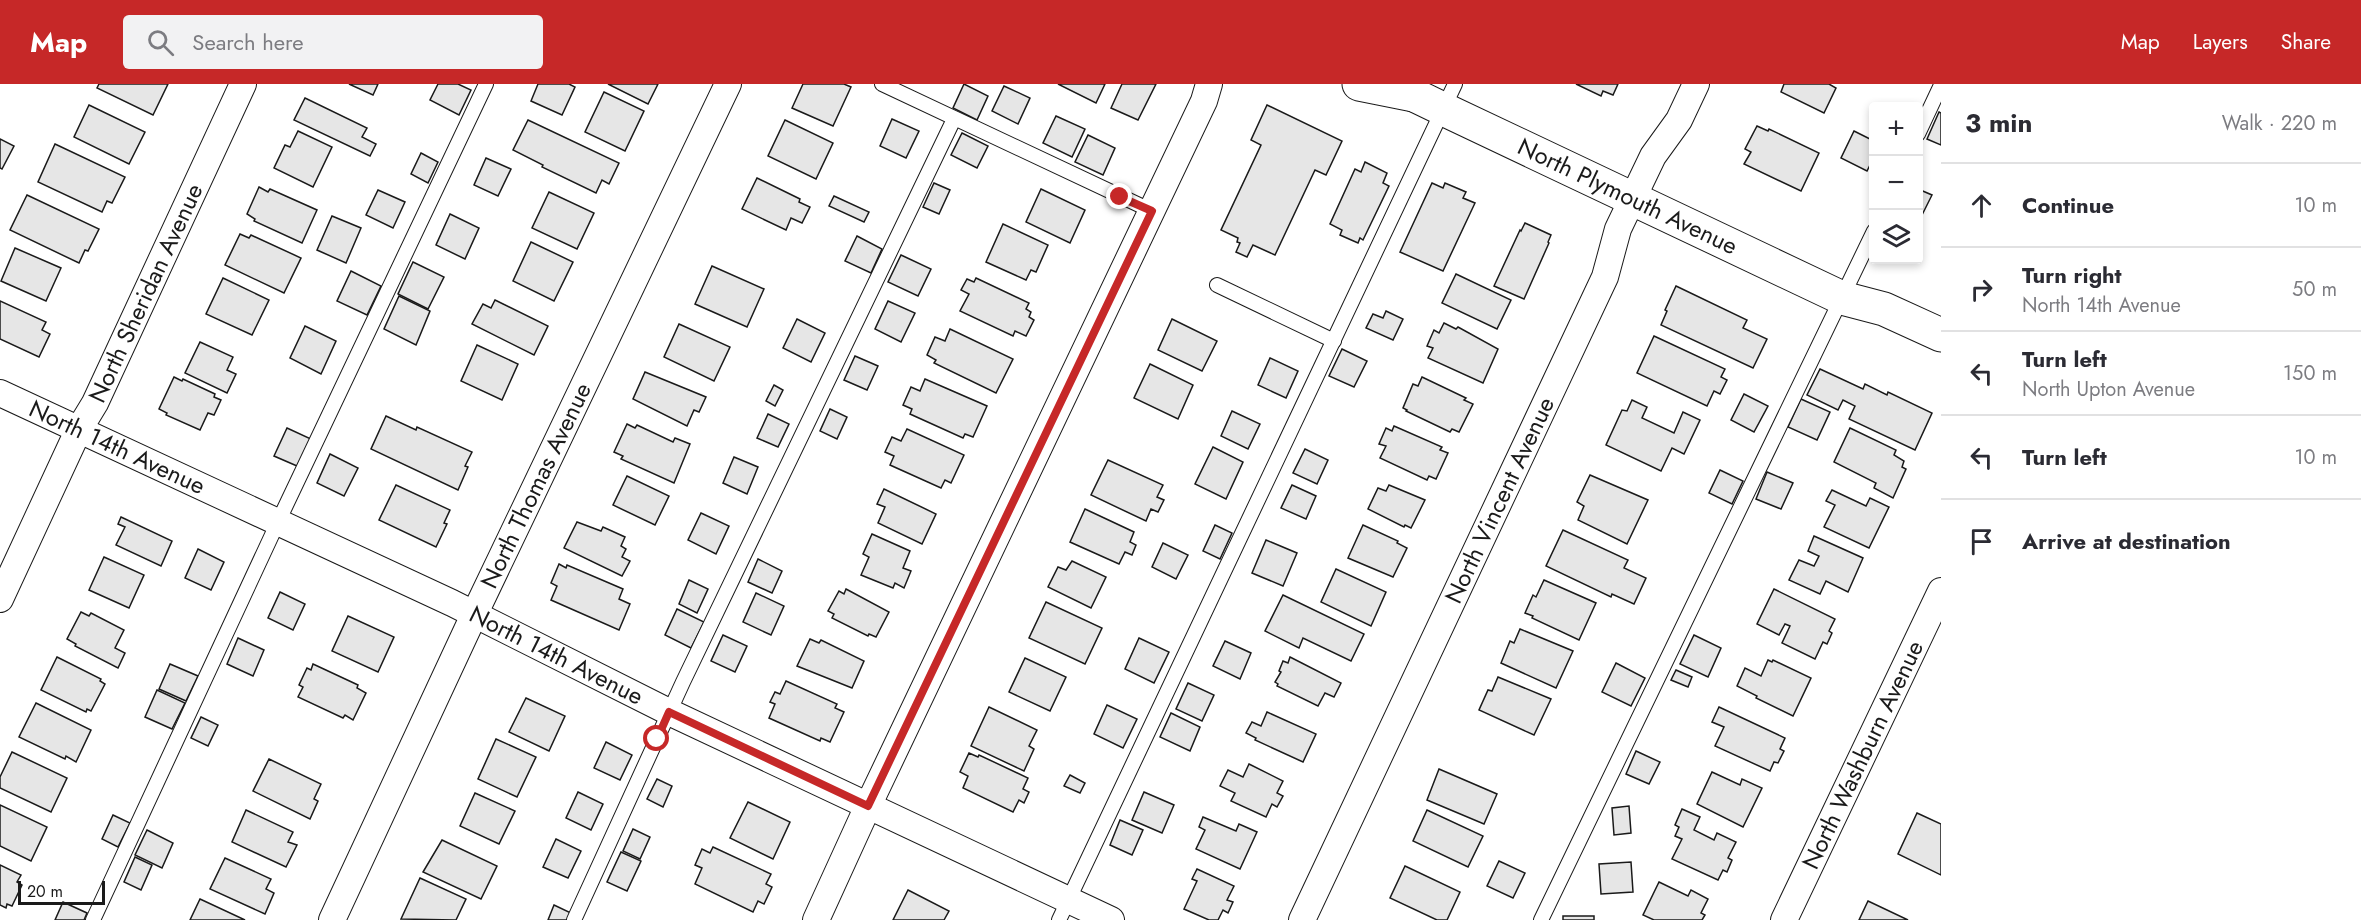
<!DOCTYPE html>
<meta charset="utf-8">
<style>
body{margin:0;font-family:Jost,sans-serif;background:#f2f2f3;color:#2b2b33}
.controls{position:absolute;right:18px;top:18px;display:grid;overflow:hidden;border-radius:6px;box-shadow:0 3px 9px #0003}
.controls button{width:54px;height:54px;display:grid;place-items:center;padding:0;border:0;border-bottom:2px solid #e1e1e2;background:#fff;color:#2b2b33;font:30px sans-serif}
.scale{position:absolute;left:18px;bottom:15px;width:87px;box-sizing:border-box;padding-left:6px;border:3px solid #1a1a1a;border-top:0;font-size:16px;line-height:21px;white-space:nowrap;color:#1a1a1a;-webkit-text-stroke:4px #fff;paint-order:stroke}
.stop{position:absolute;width:18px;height:18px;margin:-14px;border:4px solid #c62828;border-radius:50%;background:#fff}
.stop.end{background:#c62828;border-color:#fff;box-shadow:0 2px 6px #0008}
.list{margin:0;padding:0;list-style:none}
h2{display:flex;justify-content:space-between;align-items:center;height:78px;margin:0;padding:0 24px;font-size:26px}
h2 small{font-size:20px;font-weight:400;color:#7c7c81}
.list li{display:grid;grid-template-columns:39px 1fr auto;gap:18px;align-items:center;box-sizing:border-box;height:84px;padding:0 24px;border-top:2px solid #e1e1e2}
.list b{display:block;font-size:22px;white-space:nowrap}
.list p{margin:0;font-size:20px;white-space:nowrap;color:#7c7c81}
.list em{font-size:20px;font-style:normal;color:#7c7c81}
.icon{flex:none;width:33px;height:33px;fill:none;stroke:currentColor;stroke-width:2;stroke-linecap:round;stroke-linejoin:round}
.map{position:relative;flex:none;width:1941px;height:836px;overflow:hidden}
header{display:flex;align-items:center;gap:36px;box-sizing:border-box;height:84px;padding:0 30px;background:#c62828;color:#fff}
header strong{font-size:28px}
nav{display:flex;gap:33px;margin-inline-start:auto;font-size:21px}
.search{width:420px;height:54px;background:#f2f2f3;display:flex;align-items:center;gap:15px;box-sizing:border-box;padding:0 21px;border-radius:6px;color:#7c7c81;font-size:22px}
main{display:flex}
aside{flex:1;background:#fff}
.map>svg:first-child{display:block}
</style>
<header>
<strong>Map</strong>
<div class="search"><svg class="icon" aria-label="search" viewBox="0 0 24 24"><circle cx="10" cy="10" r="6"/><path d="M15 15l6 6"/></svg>Search here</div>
<nav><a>Map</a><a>Layers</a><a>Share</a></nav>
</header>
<main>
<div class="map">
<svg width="1941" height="836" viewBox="0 0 1941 836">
<rect width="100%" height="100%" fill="#fff"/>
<g fill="#e6e6e6" stroke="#1a1a1a" stroke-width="1.5">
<polygon points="99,0 168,0 153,31 97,4"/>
<polygon points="349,0 378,0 373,11"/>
<polygon points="438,0 458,0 471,6 459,31 430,16"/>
<polygon points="538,0 569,0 575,3 562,31 531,17"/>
<polygon points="608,0 658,0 648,20"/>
<polygon points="803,0 844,0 851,3 833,42 792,24"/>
<polygon points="964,0 988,12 977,36 953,24"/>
<polygon points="1058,0 1105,0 1096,19"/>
<polygon points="1122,0 1156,0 1138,36 1111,24"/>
<polygon points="1576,0 1618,0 1613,11 1603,7 1601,12"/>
<polygon points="1784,0 1829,0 1836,4 1824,29 1781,8"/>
<polygon points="1004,2 1030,14 1018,40 992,27"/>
<polygon points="604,8 644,27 625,67 585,48"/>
<polygon points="305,14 367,44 362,53 376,60 370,72 294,36"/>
<polygon points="89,21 145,48 129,80 74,53"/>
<polygon points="1267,21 1342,57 1326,91 1315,86 1275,171 1253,161 1247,173 1236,168 1240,159 1237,158 1238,154 1221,146 1261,61 1251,56"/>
<polygon points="1939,28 1941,29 1941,61 1927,55"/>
<polygon points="1056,32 1085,45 1072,73 1043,59"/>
<polygon points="892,35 919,47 906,74 880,62"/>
<polygon points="528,36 619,79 609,100 602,96 596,109 542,83 543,81 513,66"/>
<polygon points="785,36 833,59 816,95 768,72"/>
<polygon points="1757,42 1768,47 1769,45 1819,69 1801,107 1744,80 1751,68 1745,65"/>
<polygon points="298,47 332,63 313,103 274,84 285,61 290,63"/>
<polygon points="1854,47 1874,57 1874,73 1867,87 1841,74"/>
<polygon points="962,49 988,62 977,84 951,71"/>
<polygon points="1088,51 1115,64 1103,91 1075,78"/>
<polygon points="0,55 14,62 2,85 0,84"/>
<polygon points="55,60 125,93 112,119 107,117 102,128 38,98"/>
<polygon points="421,69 438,78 428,99 411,90"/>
<polygon points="486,74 511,85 498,112 474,101"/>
<polygon points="1365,78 1387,89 1383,99 1389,102 1363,156 1360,154 1358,159 1340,151 1342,146 1330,140 1355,85 1361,88"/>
<polygon points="757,94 800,115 799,118 810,123 802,139 791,134 786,146 742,125"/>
<polygon points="934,99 950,106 939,130 923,123"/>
<polygon points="1432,99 1443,104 1445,99 1466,108 1463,114 1475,119 1443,187 1400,168"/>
<polygon points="259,103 268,108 270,105 317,126 302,159 254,137 255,135 247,130"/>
<polygon points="1041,105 1085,126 1070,159 1026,138"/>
<polygon points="1918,105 1932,111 1918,139"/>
<polygon points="378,106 405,118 393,144 366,131"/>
<polygon points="549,108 594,129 577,165 532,144"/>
<polygon points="27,111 99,145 88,167 85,166 79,179 10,146"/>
<polygon points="834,112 869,128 864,138 829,122"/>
<polygon points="450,130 479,144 465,175 436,161"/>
<polygon points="332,132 361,144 346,179 317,166"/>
<polygon points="1525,139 1551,151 1548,158 1549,159 1524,215 1494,202 1520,146 1521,147"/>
<polygon points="1003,140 1048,161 1036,188 1031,186 1026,196 986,178"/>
<polygon points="240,150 249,154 251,151 301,174 284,209 225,181"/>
<polygon points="857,152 882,165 871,189 845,177"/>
<polygon points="531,158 573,178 554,217 513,197"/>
<polygon points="15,164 61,184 46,217 1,197"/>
<polygon points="901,171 931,185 918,212 888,198"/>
<polygon points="413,178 444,193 428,225 398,210"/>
<polygon points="712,182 764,205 747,243 695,220"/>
<polygon points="351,187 381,202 367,231 337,217"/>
<polygon points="1456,190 1511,216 1497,245 1442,219"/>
<polygon points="223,194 269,216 252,251 206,230"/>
<polygon points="976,194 1029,219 1026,225 1031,228 1029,233 1034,236 1026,252 1015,247 1013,252 960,227 969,210 961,206 967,195 974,198"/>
<polygon points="1676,202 1747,236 1743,244 1767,255 1753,284 1661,241 1667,227 1665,226"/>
<polygon points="399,212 430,227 416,261 384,245"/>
<polygon points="495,216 548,242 534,271 472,240 483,220 491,224"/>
<polygon points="0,217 46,238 42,246 50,250 39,273 0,255"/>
<polygon points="888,217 915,229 901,258 875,245"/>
<polygon points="1386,227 1403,235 1393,256 1366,244 1373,230 1383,234"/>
<polygon points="797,235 825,249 811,278 783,264"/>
<polygon points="1172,235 1217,257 1202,287 1158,266"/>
<polygon points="1444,239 1456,245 1458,243 1498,265 1483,299 1428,274 1433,264 1427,262 1434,246 1439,249"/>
<polygon points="679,240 730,263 714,297 664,273"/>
<polygon points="305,242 336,257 321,290 290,274"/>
<polygon points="950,245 1013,275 996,309 934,279 936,276 927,271 935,253 945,257"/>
<polygon points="1654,252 1725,285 1721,293 1727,296 1720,310 1714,307 1707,322 1637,289"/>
<polygon points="200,258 233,273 227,286 236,290 227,309 185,289"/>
<polygon points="477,261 518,280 502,316 461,297"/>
<polygon points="1342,265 1367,277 1354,303 1329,292"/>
<polygon points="855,272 878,282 867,306 844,296"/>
<polygon points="1270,274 1298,287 1286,314 1258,301"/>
<polygon points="1150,280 1193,301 1178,335 1134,314"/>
<polygon points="1820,285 1863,305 1865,300 1887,311 1888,308 1932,329 1915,366 1849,335 1855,322 1843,316 1838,326 1807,311"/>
<polygon points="645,288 706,313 699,328 694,326 687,342 633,315"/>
<polygon points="174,293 182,297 183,295 215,310 214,313 221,316 214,331 208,329 200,346 166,331 167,329 159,325"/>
<polygon points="1422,293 1466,314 1464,316 1473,320 1459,348 1452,345 1450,348 1406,327 1407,326 1403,324 1413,300 1418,302"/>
<polygon points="925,295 987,322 973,353 965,350 963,354 910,330 912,325 903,321 911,303 920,307"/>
<polygon points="774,301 783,306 775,322 766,317"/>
<polygon points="1744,310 1768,322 1754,348 1731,336"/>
<polygon points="1801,315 1830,328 1817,356 1788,343"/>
<polygon points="1632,316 1647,323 1642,334 1674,349 1683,328 1700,336 1684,370 1672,364 1661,387 1606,361 1622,326 1627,327"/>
<polygon points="830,325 847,333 837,355 820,347"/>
<polygon points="1232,327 1260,340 1248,365 1221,352"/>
<polygon points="768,330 789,340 778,363 757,354"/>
<polygon points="386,332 416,346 417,343 472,368 465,382 468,383 458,406 371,365"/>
<polygon points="627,340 635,344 637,341 673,358 675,354 690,360 674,399 621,375 623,372 614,368"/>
<polygon points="1394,342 1442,363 1440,366 1448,369 1436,395 1429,392 1427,396 1380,374 1386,362 1379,360 1386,344 1392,347"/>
<polygon points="287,344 311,355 297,382 274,372"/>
<polygon points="1850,344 1896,366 1894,371 1904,377 1902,383 1906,385 1893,414 1874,404 1876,399 1834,378"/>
<polygon points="907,345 964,371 951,399 945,396 941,404 890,381 894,372 885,368 892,353 901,357"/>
<polygon points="1213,363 1243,378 1226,415 1195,400"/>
<polygon points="1305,365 1328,376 1317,400 1293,389"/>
<polygon points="330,370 358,384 344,412 317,399"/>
<polygon points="734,373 758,383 747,410 723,399"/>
<polygon points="1108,376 1163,401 1157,413 1164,416 1158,428 1151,425 1146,437 1091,411"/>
<polygon points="1720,386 1743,397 1732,420 1709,409"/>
<polygon points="1767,388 1793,399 1781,425 1756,415"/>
<polygon points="1590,391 1648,416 1627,460 1578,436 1584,422 1577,418"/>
<polygon points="627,392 669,412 655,441 613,421"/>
<polygon points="396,401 450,426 444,439 447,440 436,463 379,436"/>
<polygon points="1292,401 1316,412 1306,435 1281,424"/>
<polygon points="1389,401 1425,416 1411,444 1405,441 1404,443 1368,425 1378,404 1386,407"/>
<polygon points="884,405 936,430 922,460 878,439 885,423 877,420"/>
<polygon points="1832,406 1866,422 1870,414 1889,423 1869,464 1824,443 1835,421 1826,417"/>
<polygon points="1085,425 1134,448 1130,458 1136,461 1132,471 1125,468 1119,480 1070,458"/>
<polygon points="701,429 729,442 716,470 688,456"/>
<polygon points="121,433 172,457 161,482 116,461 125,443 118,440"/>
<polygon points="577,438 601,447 603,443 625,453 621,462 626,465 622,473 630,477 622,492 564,464"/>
<polygon points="1215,441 1232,449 1220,475 1203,467"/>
<polygon points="1363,441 1398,457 1397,459 1407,464 1393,493 1348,474"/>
<polygon points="1563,446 1628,476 1624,484 1646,494 1634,520 1612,510 1611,513 1546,482"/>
<polygon points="872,450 910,467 903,484 911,487 904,504 895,499 893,504 861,491 869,473 863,470"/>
<polygon points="1814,452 1863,474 1848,508 1826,497 1820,510 1789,496 1799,476 1814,482 1819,472 1808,467"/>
<polygon points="1266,456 1297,469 1283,502 1252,489"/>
<polygon points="1163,459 1188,471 1176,495 1152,483"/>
<polygon points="198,465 224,478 211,506 185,494"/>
<polygon points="104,473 144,491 129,524 89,506"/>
<polygon points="758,475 782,487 772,509 748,498"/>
<polygon points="1072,477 1106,493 1091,524 1048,503 1058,483 1066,486"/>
<polygon points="559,480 566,484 567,481 623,505 619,515 630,520 619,546 551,516 557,502 551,499"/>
<polygon points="1336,485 1386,508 1371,542 1321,518"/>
<polygon points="689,496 708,505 697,529 679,520"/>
<polygon points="1544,496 1596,519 1579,556 1532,534 1533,532 1525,529 1533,511 1536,513"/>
<polygon points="846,505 889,528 876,553 869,550 868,552 832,534 834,530 828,527 839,507 844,510"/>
<polygon points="1774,505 1835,535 1829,547 1832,549 1827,560 1823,558 1815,575 1782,559 1790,542 1785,540 1779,551 1757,540"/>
<polygon points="280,508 305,520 293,546 268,534"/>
<polygon points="756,509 784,522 771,551 743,538"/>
<polygon points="1283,511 1364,550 1351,577 1303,554 1299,564 1265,547"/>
<polygon points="1046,518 1102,544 1085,580 1029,554"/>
<polygon points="677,525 704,538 691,564 665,551"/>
<polygon points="81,528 89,532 91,529 124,546 115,564 125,569 118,584 75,562 76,560 67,555"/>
<polygon points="348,532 394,553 378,588 332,567"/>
<polygon points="1520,545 1573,567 1556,604 1501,579 1510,557 1514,559"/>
<polygon points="723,551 747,562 735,588 711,577"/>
<polygon points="1694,551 1721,564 1708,593 1680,580"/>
<polygon points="238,554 264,566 253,592 227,580"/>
<polygon points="1139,554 1169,568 1154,599 1125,585"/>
<polygon points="810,555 819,559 821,556 864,577 852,604 797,582"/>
<polygon points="1225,557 1251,569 1240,595 1213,582"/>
<polygon points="57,573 101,595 100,597 105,600 91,627 87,625 86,628 41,606"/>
<polygon points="1290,573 1341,599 1334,613 1325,609 1318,622 1277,602 1278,600 1275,598 1281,588 1279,587 1283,577 1288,579"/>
<polygon points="1025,574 1066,593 1050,627 1009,608"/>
<polygon points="1768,576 1772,578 1773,576 1811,594 1793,632 1756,614 1757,612 1737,602 1745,584 1761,592"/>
<polygon points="1616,579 1645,594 1631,622 1602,608"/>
<polygon points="170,580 198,592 186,617 159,605"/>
<polygon points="313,580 358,601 357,604 366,609 353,636 345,631 343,634 298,613 303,603 299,601 307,584 311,586"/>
<polygon points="1676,586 1692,593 1688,603 1671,596"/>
<polygon points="1498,593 1551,615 1534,651 1479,626 1488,606 1492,607"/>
<polygon points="786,597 837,620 835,624 844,628 830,658 821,654 820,657 769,634 775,620 770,618 775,608 780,610"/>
<polygon points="1188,599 1214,611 1202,637 1176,625"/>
<polygon points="157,606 185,619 172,645 145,633"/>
<polygon points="526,614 565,632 549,667 509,648"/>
<polygon points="36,619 91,646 76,678 66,672 65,675 19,653"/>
<polygon points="1107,621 1137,635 1123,664 1094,650"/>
<polygon points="989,623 1037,646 1029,662 1034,665 1024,687 971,662"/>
<polygon points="1719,623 1785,654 1780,665 1784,667 1778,679 1774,678 1770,687 1715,662 1724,643 1712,638"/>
<polygon points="1267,628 1316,650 1303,678 1255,656 1256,654 1246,649 1252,638 1261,642"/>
<polygon points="1171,629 1200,643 1190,667 1160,653"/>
<polygon points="201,633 218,641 208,662 191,654"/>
<polygon points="496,655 536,673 517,713 478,695"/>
<polygon points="606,658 632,671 620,696 594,684"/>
<polygon points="1636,667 1660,678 1649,700 1626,690"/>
<polygon points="12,668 67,694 51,728 0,704 0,693"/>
<polygon points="969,669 978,673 979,671 1028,694 1023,705 1029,708 1024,719 1019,716 1013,728 963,704 968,692 960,688"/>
<polygon points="269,675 321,700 314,715 318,717 310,735 253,707"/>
<polygon points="1249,680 1283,697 1277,709 1283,712 1277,723 1272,720 1266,733 1231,717 1235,709 1220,702 1228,686 1243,693"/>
<polygon points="1439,685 1497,710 1484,740 1427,716"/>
<polygon points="1712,688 1740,701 1742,695 1762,704 1743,743 1697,720"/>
<polygon points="1070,691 1085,699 1080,709 1064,702"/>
<polygon points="657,695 672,702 663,723 647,715"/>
<polygon points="578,708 603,720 591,746 566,734"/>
<polygon points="1144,708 1174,721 1162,749 1132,736"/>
<polygon points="475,709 515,727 499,760 460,742"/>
<polygon points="748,718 790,738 773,775 730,754"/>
<polygon points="0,721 47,743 31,777 0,762"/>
<polygon points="1629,722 1631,749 1614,751 1612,724"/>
<polygon points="1682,725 1700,733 1694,746 1714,756 1717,749 1736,758 1728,774 1732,776 1727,788 1723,786 1718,796 1672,775 1682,755 1675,752 1679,743 1675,741"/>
<polygon points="246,726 293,748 288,758 297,761 286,783 232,758"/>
<polygon points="1427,726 1483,752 1468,783 1413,757"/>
<polygon points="1917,729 1941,740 1941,791 1898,770"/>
<polygon points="113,731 130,739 118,763 102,755"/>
<polygon points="1203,733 1236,747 1239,740 1257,748 1240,785 1196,765 1205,746 1199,743"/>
<polygon points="1120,736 1143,746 1132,771 1110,761"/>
<polygon points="633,745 650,753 640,775 623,767"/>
<polygon points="147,746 173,759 162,784 135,771"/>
<polygon points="556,755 581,767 568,794 543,783"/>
<polygon points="442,756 497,782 481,815 423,788"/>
<polygon points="713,763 771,790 766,800 772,803 764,820 758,817 753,828 695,800 702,784 695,781 702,765 710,769"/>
<polygon points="621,768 641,777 627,807 607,798"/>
<polygon points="135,773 152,781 141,806 124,798"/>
<polygon points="225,774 271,795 266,805 274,809 265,830 210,805"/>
<polygon points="1499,777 1525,789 1513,814 1487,802"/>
<polygon points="1631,778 1633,808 1601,810 1599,780"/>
<polygon points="0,781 21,791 17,798 22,801 12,822 7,820 6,824 0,821"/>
<polygon points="1405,782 1460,808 1447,836 1437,836 1390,814"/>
<polygon points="1197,785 1234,802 1227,816 1233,818 1228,829 1223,826 1218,836 1209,836 1184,825 1197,797 1192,795"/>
<polygon points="420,794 466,815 456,836 401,835"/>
<polygon points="1659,798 1688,812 1691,806 1708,815 1701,829 1705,831 1702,836 1654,836 1643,831"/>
<polygon points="908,806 949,827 944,836 893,836"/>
<polygon points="200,815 245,836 190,836"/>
<polygon points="1868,817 1908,836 1859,836"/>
<polygon points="63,818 87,829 84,836 55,836"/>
<polygon points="554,821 571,829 568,836 548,836"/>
<rect x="1563" y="832" width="31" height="4"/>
</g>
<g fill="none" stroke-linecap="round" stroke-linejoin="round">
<g stroke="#1a1a1a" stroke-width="16">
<g id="service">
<polyline points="882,0 1152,127"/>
<polyline points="1918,50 1941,1"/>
<polyline points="1217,201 1334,257"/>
<polyline points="93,836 278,438 486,0"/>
<polyline points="574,836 683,598 954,35"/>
<polyline points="1059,836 1455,0"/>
<polyline points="1541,836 1874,147"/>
</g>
</g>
<g stroke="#1a1a1a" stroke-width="28">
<g id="minor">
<path id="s1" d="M0 309 452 519 669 628 1111 836"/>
<path id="s2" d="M0 515 78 347 95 319 243 0"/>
<path id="s3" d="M332 836 474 531 728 0"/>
<polyline points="816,836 868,722 1204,17 1209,0"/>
<path id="s4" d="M1302 836 1605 193 1618 145 1653 72 1679 36 1696 0"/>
<path id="s5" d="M1784 836 1941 507"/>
</g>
</g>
<g stroke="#1a1a1a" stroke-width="35">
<g id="tertiary">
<polyline points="1359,0 1414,11"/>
<path id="s6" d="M1399 0 1414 11 1443 25 1842 214 1884 225 1941 251"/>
</g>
</g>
<use href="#service" stroke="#fff" stroke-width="14"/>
<use href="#minor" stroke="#fff" stroke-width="26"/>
<use href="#tertiary" stroke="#fff" stroke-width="33"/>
</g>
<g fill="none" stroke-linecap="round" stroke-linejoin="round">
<polyline stroke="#c62828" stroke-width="8" points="657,655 669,628 868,722 1152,127 1120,113"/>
</g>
<g text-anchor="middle" stroke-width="4.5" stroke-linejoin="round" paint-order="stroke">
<g font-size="24" fill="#1a1a1a" stroke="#fff">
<text dy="8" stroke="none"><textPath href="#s6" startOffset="255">North Plymouth Avenue</textPath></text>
<text dy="8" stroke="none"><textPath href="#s2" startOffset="339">North Sheridan Avenue</textPath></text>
<text dy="8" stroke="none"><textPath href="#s1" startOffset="129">North 14th Avenue</textPath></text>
<text dy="8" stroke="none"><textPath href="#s3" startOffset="480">North Thomas Avenue</textPath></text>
<text dy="8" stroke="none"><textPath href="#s4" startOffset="464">North Vincent Avenue</textPath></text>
<text dy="8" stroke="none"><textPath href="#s1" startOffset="615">North 14th Avenue</textPath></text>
<text dy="8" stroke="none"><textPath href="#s5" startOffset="183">North Washburn Avenue</textPath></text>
</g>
</g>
</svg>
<div class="controls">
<button>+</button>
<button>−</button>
<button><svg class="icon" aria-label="layers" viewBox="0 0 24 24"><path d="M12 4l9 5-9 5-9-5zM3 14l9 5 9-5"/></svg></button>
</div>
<div class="scale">20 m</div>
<div class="stop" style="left:657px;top:655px"></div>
<div class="stop end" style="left:1120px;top:113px"></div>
</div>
<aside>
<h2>3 min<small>Walk · 220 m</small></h2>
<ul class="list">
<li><svg class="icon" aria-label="ahead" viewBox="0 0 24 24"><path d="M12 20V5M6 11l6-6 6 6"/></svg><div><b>Continue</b></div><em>10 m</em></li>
<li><svg class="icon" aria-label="right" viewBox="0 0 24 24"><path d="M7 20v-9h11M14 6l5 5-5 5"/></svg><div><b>Turn right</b><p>North 14th Avenue</p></div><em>50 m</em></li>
<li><svg class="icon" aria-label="left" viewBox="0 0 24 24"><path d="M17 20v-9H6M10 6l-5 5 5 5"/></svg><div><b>Turn left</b><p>North Upton Avenue</p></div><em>150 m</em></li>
<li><svg class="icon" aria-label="left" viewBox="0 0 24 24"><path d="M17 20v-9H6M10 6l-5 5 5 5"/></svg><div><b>Turn left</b></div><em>10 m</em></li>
<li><svg class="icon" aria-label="arrive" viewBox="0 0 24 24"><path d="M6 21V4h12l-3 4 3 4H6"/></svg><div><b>Arrive at destination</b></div></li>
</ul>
</aside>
</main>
